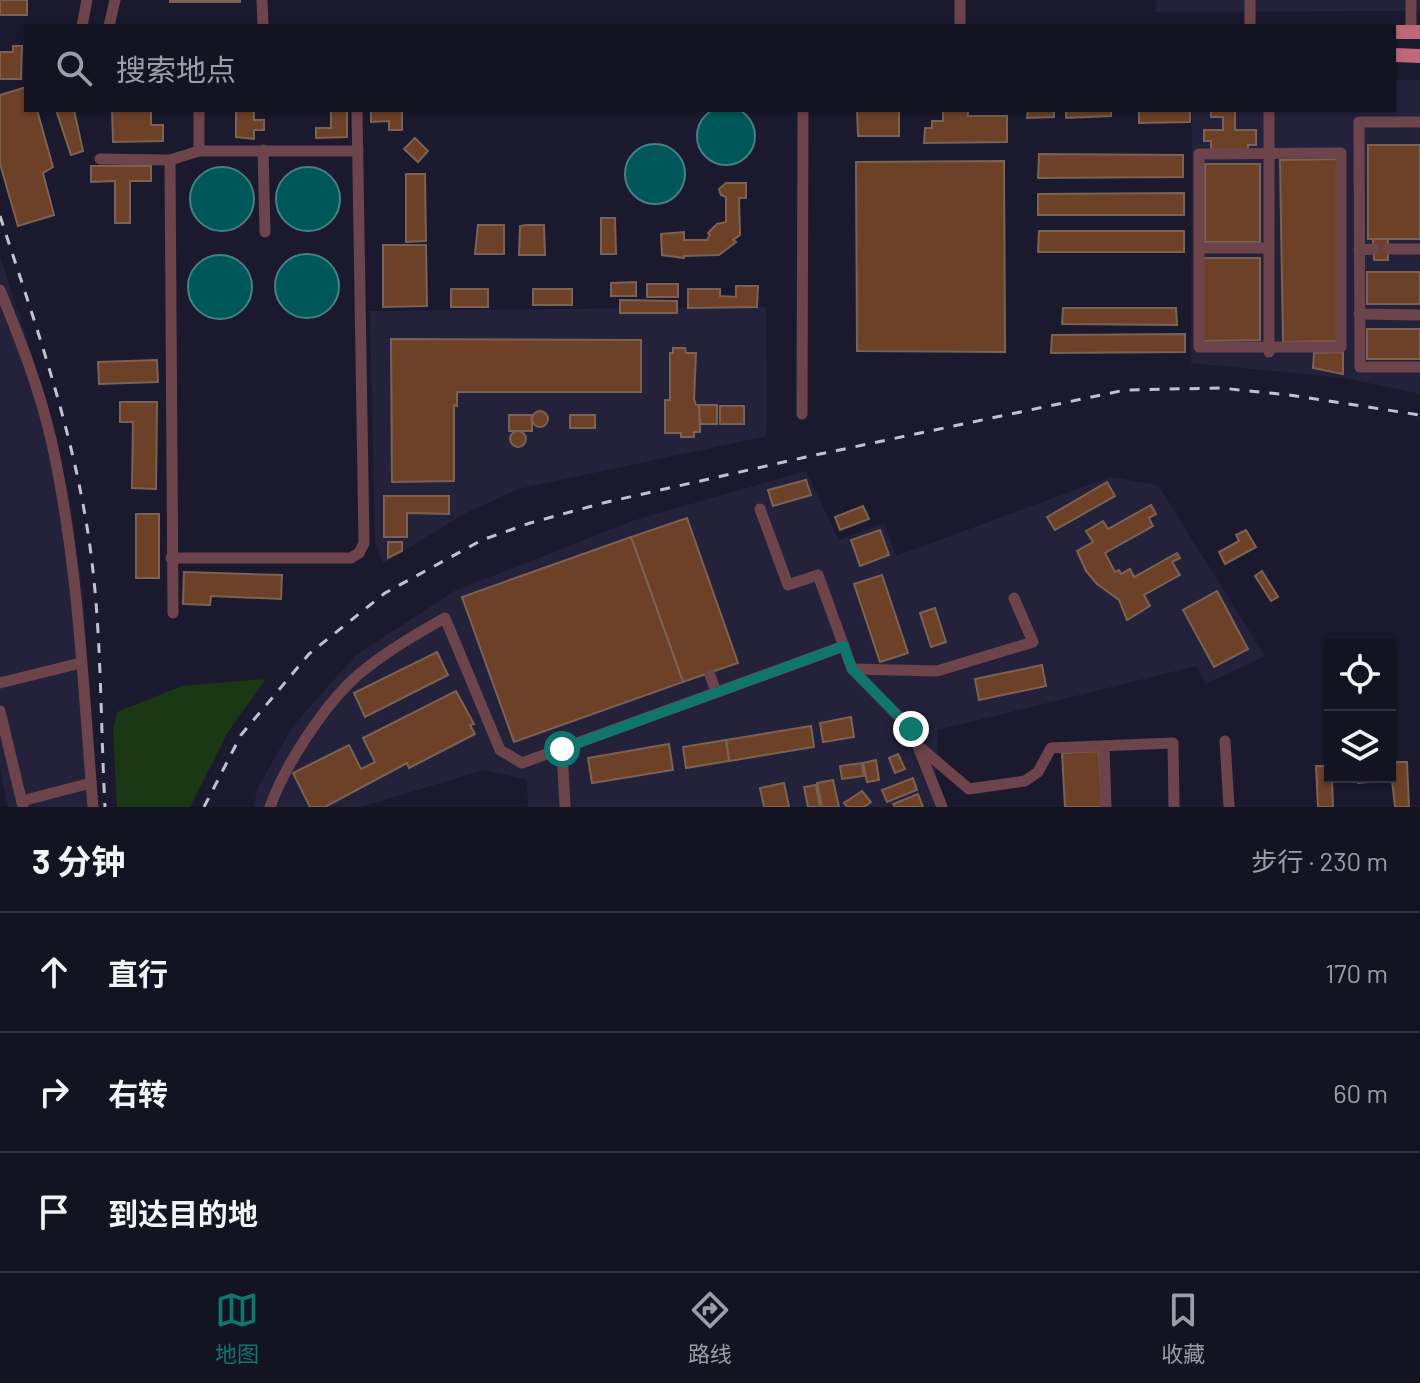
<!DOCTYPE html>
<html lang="zh">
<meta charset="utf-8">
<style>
body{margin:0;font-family:Barlow,"Noto Sans SC",sans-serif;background:#1d1c2a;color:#f1f3f6}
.controls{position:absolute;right:24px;bottom:24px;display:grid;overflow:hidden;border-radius:0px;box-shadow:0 2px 6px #0004}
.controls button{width:72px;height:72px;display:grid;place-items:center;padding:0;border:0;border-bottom:2px solid #333240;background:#141322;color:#f1f3f6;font:40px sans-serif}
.stop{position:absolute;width:24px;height:24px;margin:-18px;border:6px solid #0f766e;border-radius:50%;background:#fff}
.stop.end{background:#0f766e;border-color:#fff;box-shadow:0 2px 8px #0008}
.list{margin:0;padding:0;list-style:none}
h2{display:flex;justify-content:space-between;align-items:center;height:104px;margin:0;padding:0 32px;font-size:34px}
h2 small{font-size:26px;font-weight:400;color:#9d9ea5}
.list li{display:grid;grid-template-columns:52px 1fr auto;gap:24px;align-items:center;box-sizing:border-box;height:120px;padding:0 32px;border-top:2px solid #333240}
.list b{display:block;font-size:30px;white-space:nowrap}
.list em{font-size:26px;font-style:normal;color:#9d9ea5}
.icon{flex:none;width:44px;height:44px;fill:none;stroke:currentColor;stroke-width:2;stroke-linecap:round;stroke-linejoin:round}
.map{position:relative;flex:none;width:1420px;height:807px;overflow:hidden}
.search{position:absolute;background:#141322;box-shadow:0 2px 6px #0004;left:24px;right:24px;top:24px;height:88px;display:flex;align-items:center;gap:20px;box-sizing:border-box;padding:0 28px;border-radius:0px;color:#9d9ea5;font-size:30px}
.sheet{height:464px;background:#141322}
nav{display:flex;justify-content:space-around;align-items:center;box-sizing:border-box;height:112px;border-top:2px solid #333240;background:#141322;font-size:22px;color:#9d9ea5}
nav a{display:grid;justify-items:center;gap:4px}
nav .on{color:#0f766e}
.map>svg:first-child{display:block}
</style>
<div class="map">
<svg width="1420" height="807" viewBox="0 0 1420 807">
<rect width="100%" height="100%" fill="#1b192d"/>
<g fill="#24213b">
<polygon points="1156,0 1420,0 1420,11 1156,12"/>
<polygon points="1394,80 1420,80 1420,394 1345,378 1191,363 1192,110 1394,110"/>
<polygon points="0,256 48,405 70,501 83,596 98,807 8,807 0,769"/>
<polygon points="766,307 767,436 518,489 462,515 383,564 375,542 370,311"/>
<polygon points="806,471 839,540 884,523 896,556 1110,477 1158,485 1265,656 1206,684 1196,666 938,730 936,775 948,807 528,807 527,780 484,770 361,807 253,807 258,787 293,726 355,656 454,591 632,521"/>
</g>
<polygon fill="#1a3714" points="266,679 228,732 190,807 117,807 113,731 117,712 182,686"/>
<g fill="#005759" stroke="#448086" stroke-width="2">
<circle cx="726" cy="136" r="29"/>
<circle cx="655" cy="174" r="30"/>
<circle cx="308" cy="199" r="32"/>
<circle cx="222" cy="199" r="32"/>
<circle cx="307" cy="286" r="32"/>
<circle cx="220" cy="287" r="32"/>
</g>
<g fill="#6c4128" stroke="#7b6254" stroke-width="2">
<rect x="0" y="0" width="27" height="15"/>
<rect x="170" y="0" width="70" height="2"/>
<polygon points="13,46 22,46 21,79 0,79 0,52 13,52"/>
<polygon points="26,87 26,110 37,110 53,167 43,173 54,215 18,226 0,164 0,95"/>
<polygon points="56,110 74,110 83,151 71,155"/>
<polygon points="112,110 151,110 151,125 163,125 163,141 113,142"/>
<polygon points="236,110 254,110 254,120 264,120 264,130 254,130 254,139 236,137"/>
<polygon points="331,110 347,110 347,137 316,138 316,128 331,128"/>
<polygon points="371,110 402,110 402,130 389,130 389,121 371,122"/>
<polygon points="857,110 899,110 899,136 858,136"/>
<polygon points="943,110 968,110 968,116 1007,116 1007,142 924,143 925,128 932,128 932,121 943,121"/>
<polygon points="1028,110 1054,110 1054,117 1027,118"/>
<polygon points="1066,110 1111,110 1111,116 1066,118"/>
<polygon points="1139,110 1190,110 1190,122 1139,123"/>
<polygon points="1211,110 1245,110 1235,111 1235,130 1256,130 1256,145 1248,145 1248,151 1211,151 1211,141 1204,141 1204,130 1223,130 1223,117 1211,117"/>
<polygon points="415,138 428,151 418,162 404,149"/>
<rect x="1368" y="145" width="52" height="94"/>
<polygon points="1039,154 1183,155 1183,177 1038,178"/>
<polygon points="1337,159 1337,341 1283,342 1280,160"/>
<polygon points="1004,161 1005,352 857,351 856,162"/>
<rect x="1205" y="164" width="55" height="78"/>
<polygon points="91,166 151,166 151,181 130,181 130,223 115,223 115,181 91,182"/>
<polygon points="406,174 425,174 426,241 406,242"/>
<polygon points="726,183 746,183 746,198 739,198 740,235 733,240 736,242 719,255 684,256 684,258 662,255 661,234 684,232 684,240 707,240 710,235 708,233 717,224 726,222 726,197 721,195 719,189"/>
<polygon points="1184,193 1184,215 1038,215 1038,194"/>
<polygon points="601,218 615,218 616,254 601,254"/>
<polygon points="478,225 504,225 504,254 475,254"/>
<polygon points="526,225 544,225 545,255 519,255 520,226"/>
<polygon points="1039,231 1184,231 1184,252 1038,252"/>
<polygon points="1373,239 1388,239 1388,260 1374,260"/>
<polygon points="383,245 426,245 427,306 383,307"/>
<polygon points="1203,258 1260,258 1260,340 1203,341"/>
<rect x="1367" y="272" width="53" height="32"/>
<polygon points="636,282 636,296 611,296 611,283"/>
<rect x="647" y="284" width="31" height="13"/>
<polygon points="736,286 758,286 757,307 688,308 688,289 720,289 720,296 736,297"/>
<rect x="451" y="289" width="37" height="18"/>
<rect x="533" y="289" width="39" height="16"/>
<polygon points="620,300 677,301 677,313 620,313"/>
<polygon points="1063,308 1176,308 1177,325 1062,324"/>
<rect x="1367" y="329" width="53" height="30"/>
<polygon points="1185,334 1185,352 1051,353 1052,335"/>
<polygon points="391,339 641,340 641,392 457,392 457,406 454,405 454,481 392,482"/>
<polygon points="673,348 685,348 686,353 696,353 694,399 696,405 699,405 700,432 694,432 694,437 681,437 681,433 665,433 665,400 670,400 670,353 673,353"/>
<polygon points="1343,352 1343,374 1313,368 1314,353"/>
<polygon points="157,360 158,382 99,384 98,362"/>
<polygon points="120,402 157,402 156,489 132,488 133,422 120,422"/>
<polygon points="699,405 717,405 717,424 700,424"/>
<rect x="720" y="406" width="24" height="18"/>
<circle cx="540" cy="419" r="8"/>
<rect x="509" y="415" width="23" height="16"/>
<rect x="570" y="415" width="25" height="13"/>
<circle cx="518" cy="439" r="8"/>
<polygon points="806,480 811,495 773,506 768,490"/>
<polygon points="1107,482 1115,496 1055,530 1047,517"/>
<polygon points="384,496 449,496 449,514 407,513 407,537 384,537"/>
<polygon points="1151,505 1156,514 1149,518 1153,526 1105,553 1115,572 1119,570 1121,574 1130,569 1134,577 1177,553 1180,558 1172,562 1180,575 1144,595 1150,606 1127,620 1119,600 1097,584 1086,571 1077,551 1093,542 1086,531 1103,521 1108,529"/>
<polygon points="863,506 869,519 840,530 835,517"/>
<rect x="136" y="514" width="23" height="64"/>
<polygon points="687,518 738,663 683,682 631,537"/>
<polygon points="880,530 889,555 860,566 851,540"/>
<polygon points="1246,530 1256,547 1225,564 1219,552 1239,541 1236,535"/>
<polygon points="631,537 683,682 514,742 462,597"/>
<polygon points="388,542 402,542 402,551 388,558"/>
<polygon points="1262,571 1278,597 1271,601 1255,576"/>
<polygon points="184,572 282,575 281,599 211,596 210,605 183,604"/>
<polygon points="882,575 908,653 880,662 854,584"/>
<polygon points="1217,591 1248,649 1214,667 1183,610"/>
<polygon points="935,608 946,642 931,647 920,613"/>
<polygon points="437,652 448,675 365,717 354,693"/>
<polygon points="1042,665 1046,686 979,700 975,679"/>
<polygon points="456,691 474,724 470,725 475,734 409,768 407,763 325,807 310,807 293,773 349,745 361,769 375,762 363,738"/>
<polygon points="851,717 854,737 823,742 820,723"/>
<polygon points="811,726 814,747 729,761 726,740"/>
<polygon points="726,740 729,761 686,768 683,747"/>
<polygon points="669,744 673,770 592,783 588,758"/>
<polygon points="1099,751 1102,807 1065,807 1062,753"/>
<polygon points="898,754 905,769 895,773 889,758"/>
<polygon points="876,760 879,780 867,782 863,763"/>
<polygon points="1390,762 1407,762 1409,807 1395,807"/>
<polygon points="862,763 864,776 842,779 840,766"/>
<polygon points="1316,766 1330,766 1330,777 1369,777 1369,782 1358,783 1357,778 1332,780 1333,807 1318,807"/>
<polygon points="913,778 917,790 887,802 882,790"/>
<polygon points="833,780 839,807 822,807 817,783"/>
<polygon points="784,783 789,807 764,807 760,788"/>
<polygon points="816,785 820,807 808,807 804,787"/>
<polygon points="862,791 871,802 864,807 847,807 844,803"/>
<polygon points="918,794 923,807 895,807 893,804"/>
</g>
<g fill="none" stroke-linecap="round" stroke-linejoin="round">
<g stroke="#6d444b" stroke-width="11">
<polyline points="262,0 263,26"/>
<polyline points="960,0 960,26"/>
<polyline points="1250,0 1250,26"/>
<polyline points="1411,0 1411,32"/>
<polyline points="82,26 87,0"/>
<polyline points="109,26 115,0"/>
<polyline points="1269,110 1269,352"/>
<polyline points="1420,122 1359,122 1360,367 1420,367"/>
<polyline points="263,150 265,232"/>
<polyline points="199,151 199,110"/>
<polygon points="1341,153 1341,347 1199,347 1199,154"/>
<polyline points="100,159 170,160 199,151 358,151"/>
<polyline points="170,160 173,613"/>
<polyline points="1199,248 1269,248"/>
<polyline points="1388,249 1420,249"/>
<polyline points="1359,250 1374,249"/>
<path d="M0 290C20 339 39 388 51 439 78 560 83 684 93 807"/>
<polyline points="1359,314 1420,315"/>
<polyline points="802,414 803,110"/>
<polyline points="760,509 788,585 818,575 852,669 911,729 942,807"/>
<polyline points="171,558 351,558 359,553 364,543 357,110"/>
<polyline points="852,669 937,671 1033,642 1014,598"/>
<polyline points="710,675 716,692"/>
<polyline points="0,683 81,663"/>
<polyline points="0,711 23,807"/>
<polyline points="1225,741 1229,807"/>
<polyline points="1104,746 1106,807"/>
<polyline points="562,749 565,807"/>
<polyline points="922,749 969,789 1025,781 1038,772 1051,748 1173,743 1174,807"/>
<polyline points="22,801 91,783"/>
<path d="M270 807C285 765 324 705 358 675 385 652 414 635 445 618L500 750 522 763 844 646"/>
</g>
<g stroke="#bf6978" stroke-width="14">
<polyline points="1394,32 1420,32"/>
<polyline points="1394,55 1420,56"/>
</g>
<g stroke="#c2c1d0" stroke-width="3" stroke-dasharray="10 10" stroke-linecap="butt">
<path d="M0 216C34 320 71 424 88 533 102 623 100 716 105 807"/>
<polyline points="204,807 241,735 309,654 385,593 482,540 530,523 603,503 806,457 1125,390 1221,388 1289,395 1420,415"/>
</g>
</g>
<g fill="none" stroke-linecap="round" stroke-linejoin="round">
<polyline stroke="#0f766e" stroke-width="10" points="562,749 844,646 852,669 911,729"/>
</g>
</svg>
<div class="controls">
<button><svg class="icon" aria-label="locate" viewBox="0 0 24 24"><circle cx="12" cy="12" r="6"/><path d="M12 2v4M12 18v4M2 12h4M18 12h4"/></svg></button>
<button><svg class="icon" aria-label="layers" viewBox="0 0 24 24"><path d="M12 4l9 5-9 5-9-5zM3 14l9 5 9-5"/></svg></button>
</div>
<div class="stop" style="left:562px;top:749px"></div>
<div class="stop end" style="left:911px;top:729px"></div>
<div class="search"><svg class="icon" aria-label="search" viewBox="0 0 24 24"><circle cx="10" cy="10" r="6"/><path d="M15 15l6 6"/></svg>搜索地点</div>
</div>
<section class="sheet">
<h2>3 分钟<small>步行 · 230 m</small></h2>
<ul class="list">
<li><svg class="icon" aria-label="ahead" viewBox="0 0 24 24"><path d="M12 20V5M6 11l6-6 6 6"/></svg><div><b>直行</b></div><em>170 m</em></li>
<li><svg class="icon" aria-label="right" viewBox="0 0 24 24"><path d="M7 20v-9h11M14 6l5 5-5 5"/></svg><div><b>右转</b></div><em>60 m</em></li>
<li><svg class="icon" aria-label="arrive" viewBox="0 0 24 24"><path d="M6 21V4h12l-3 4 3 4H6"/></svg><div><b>到达目的地</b></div></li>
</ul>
</section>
<nav>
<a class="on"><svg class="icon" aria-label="map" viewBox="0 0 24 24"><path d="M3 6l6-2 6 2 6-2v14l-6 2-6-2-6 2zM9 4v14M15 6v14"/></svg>地图</a>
<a><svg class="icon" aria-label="directions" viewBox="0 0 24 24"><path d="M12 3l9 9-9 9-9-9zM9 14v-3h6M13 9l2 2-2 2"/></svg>路线</a>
<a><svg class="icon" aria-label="saved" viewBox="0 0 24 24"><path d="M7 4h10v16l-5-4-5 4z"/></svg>收藏</a>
</nav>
